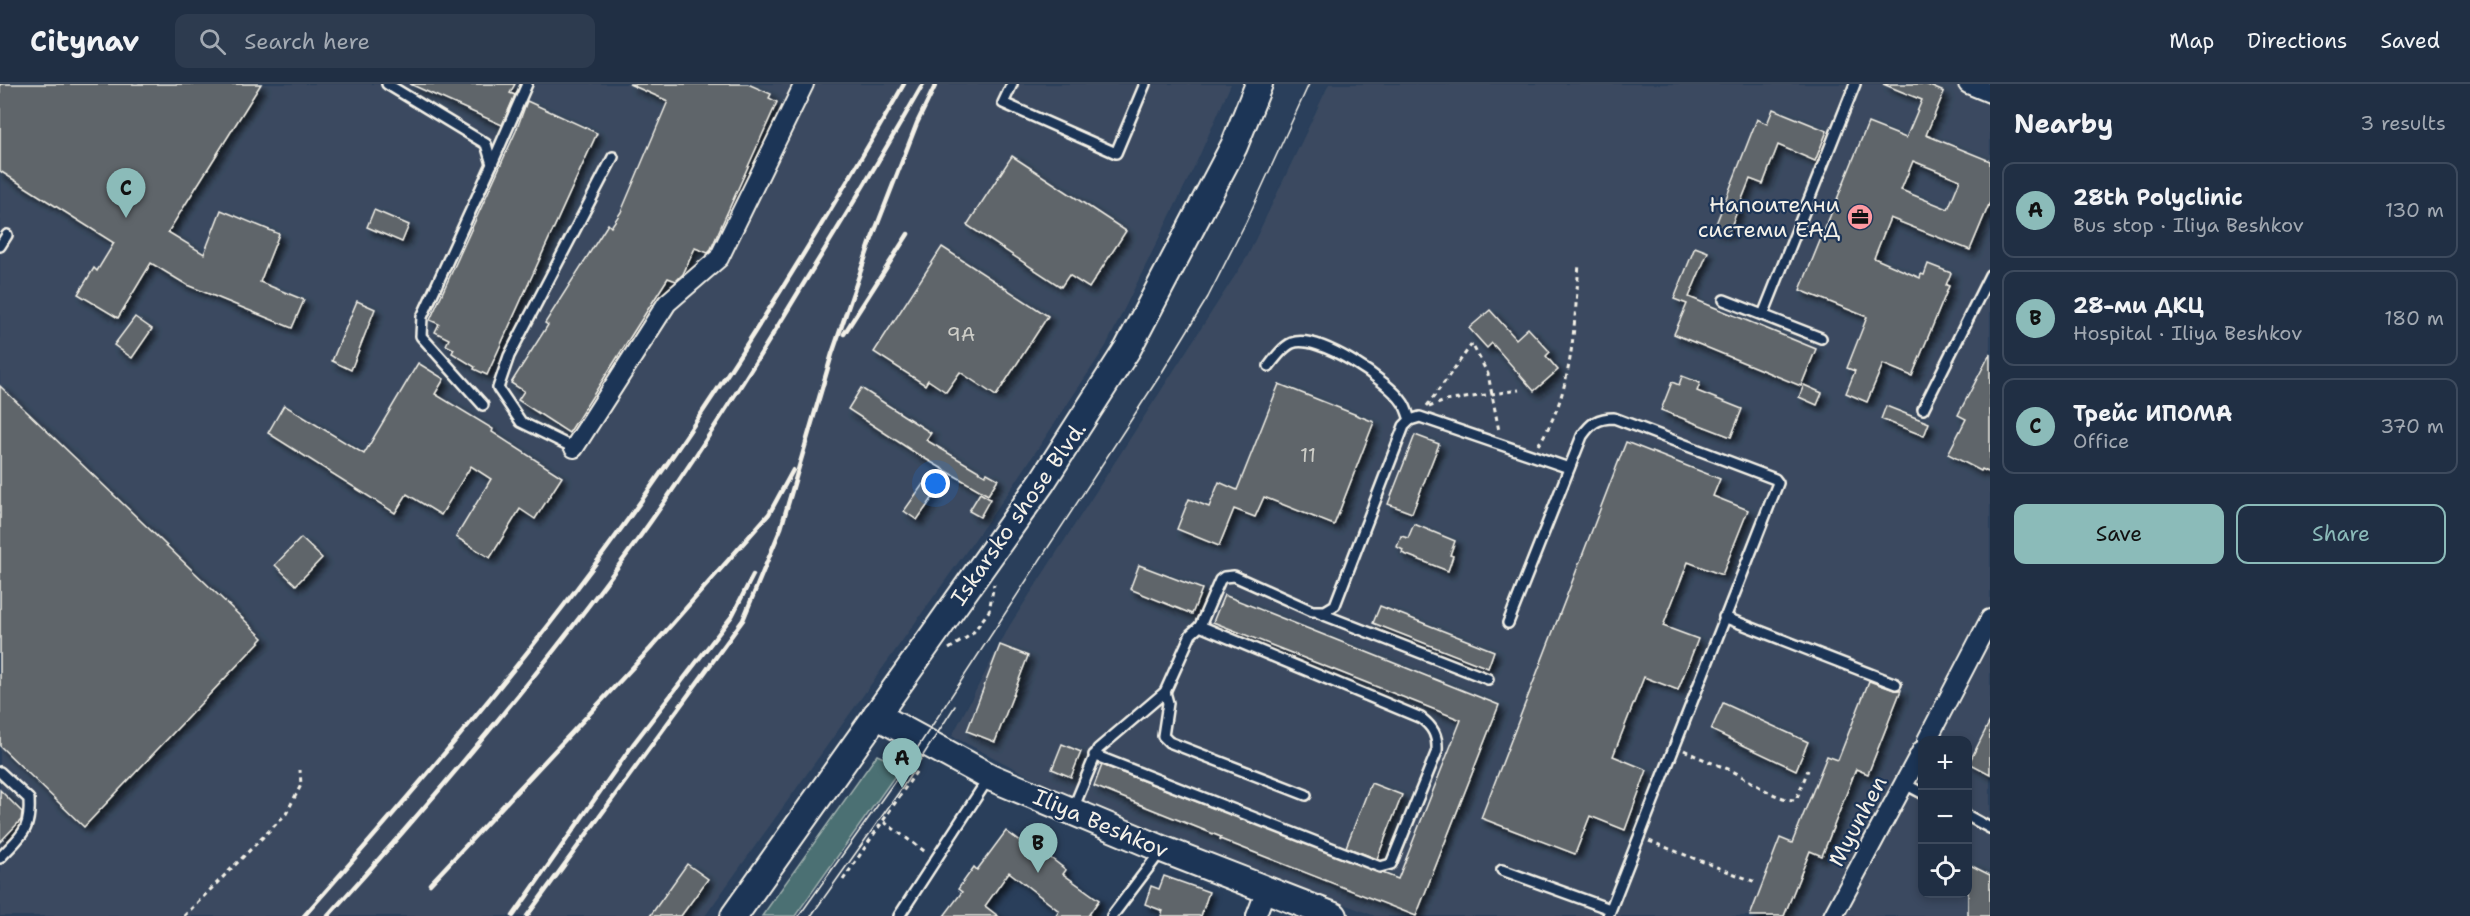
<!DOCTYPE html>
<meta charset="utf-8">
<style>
body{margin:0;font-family:"Shantell Sans",sans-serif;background:#2d3b4f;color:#f1f3f6}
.controls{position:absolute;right:18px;bottom:18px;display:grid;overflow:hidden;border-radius:12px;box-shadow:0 3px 9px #0003}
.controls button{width:54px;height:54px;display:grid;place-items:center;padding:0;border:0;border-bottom:2px solid #3d4a5d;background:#202f44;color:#f1f3f6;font:30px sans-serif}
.you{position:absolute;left:936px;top:400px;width:21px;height:21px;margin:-15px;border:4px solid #fff;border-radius:50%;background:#1a73e8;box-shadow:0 0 0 9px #1a73e833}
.badge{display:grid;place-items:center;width:39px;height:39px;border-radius:50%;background:#8bbbb9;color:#111;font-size:20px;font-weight:700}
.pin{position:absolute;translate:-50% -50px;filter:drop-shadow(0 2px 3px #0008)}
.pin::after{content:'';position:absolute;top:32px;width:21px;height:18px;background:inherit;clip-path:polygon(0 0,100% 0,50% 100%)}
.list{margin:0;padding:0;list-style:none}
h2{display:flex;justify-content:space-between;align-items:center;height:78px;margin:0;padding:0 24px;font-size:26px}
h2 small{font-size:20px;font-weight:400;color:#a2a9b2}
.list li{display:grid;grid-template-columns:39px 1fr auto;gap:18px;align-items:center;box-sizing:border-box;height:96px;margin:0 12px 12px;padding:0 12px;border:2px solid #3d4a5d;border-radius:12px}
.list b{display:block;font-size:22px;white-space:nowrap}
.list p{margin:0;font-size:20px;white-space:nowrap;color:#a2a9b2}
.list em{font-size:20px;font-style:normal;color:#a2a9b2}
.actions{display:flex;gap:12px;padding:18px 24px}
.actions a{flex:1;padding:14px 0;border:2px solid #8bbbb9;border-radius:12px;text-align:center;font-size:21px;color:#8bbbb9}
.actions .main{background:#8bbbb9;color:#111}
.icon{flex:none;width:33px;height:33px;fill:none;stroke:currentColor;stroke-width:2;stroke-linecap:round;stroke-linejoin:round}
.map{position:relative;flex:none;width:1990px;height:832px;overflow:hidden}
header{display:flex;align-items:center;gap:36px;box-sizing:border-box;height:84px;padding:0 30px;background:#202f44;border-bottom:2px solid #3d4a5d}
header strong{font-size:28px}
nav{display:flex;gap:33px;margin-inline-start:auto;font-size:21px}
.search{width:420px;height:54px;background:#2d3b4f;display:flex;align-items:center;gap:15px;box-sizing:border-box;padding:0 21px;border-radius:12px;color:#a2a9b2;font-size:22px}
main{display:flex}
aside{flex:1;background:#202f44}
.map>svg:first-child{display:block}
</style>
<header>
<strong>Citynav</strong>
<div class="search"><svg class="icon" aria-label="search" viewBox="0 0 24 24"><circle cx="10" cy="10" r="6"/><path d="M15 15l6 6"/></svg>Search here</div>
<nav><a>Map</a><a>Directions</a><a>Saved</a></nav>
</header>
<main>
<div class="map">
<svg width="1990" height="832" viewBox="0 0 1990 832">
<defs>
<filter id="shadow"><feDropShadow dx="5" dy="5" stdDeviation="3" flood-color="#0009"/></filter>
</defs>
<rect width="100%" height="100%" fill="#2a3f5b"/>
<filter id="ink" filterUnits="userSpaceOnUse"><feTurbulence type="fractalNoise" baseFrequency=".0167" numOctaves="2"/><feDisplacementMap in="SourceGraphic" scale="12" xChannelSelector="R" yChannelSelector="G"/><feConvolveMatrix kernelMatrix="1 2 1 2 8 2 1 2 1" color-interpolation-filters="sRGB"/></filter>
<g filter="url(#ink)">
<g fill="#3a4a60" fill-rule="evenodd">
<polygon points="0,0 1231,0 1197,77 1106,262 1013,402 705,832 0,832"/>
<path d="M1329 0H1990V832H1375L1087 722 952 652 1010 541 1247 173ZM1922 656H1968V810H1922Z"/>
</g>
<polygon fill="#4b7073" stroke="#a0b0ae" stroke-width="1.5" points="877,671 902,682 795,832 762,832"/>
<g fill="#5e656a" stroke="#f4f1e8" stroke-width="1.5" fill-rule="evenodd" filter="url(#shadow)">
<polygon points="0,0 261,0 168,148 204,170 221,126 279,150 260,198 304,216 292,244 187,201 151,179 118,234 78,210 94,184 97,187 114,159 0,87"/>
<polygon points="410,0 515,0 510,9 515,11 502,41"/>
<polygon points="629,0 748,0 771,10 769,14 777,18 710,167 708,169 695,164 683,190 676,197 668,194 569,349 518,316 524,307 511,299 548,241 545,239 608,140 611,143 621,128 668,17"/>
<path d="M1883 0H1925L1944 8 1926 51 1990 77V118L1970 166 1890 134 1874 174 1920 194 1921 190 1924 191 1928 180 1951 189 1946 201 1949 202 1912 292 1883 280 1867 318 1846 309 1855 287 1847 284 1867 233 1800 206 1868 39 1906 54 1922 16ZM1913 77 1960 96 1948 125 1901 106Z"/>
<polygon points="527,17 597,49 487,291 474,285 475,283 452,269 454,265 446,261 449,255 435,248 439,240 430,236 516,47"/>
<polygon points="1773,25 1827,47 1815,77 1778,61 1763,100 1750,95 1728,150 1714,145 1757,35 1767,40"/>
<polygon points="1012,72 1126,147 1089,204 1069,191 1061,203 967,141"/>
<polygon points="374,126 409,141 402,158 367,143"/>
<polygon points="942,163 1048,232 996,312 960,288 946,308 928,296 925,301 874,268"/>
<polygon points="1695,163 1708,168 1689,213 1816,265 1801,302 1674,250 1687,220 1674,215"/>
<polygon points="357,217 375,225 351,286 332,277"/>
<polygon points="1490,226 1516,255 1528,244 1550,268 1546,272 1558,286 1534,307 1492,259 1487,264 1469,244"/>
<polygon points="135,233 152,245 132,274 114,261"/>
<polygon points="1990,270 1990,389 1982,385 1981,387 1948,370 1966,335 1958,331"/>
<polygon points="418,279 444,295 435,310 493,345 492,348 562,393 535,435 520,425 490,474 456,453 491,395 471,382 441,431 407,410 395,429 268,349 284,321 364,370"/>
<polygon points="1682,292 1700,299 1697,307 1742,325 1731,353 1661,326 1672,298 1679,301"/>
<polygon points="1279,300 1374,338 1334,441 1264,413 1255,433 1234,425 1219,462 1177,445 1189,415 1209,423 1219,398 1237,406"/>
<polygon points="1804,301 1822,309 1817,321 1799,313"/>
<polygon points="0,302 263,554 84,743 0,662"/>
<polygon points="861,304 931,349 926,356 985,391 987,389 998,395 988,411 917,370 848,325"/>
<polygon points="1886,322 1929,339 1924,352 1881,335"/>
<polygon points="1415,351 1439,360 1412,429 1388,420"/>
<polygon points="1626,358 1720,395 1713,412 1748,426 1722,491 1688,478 1663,542 1698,555 1678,606 1644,593 1613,672 1647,686 1625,746 1590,732 1575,770 1481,734"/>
<polygon points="923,400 936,409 917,436 904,427"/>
<polygon points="980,409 990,415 980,433 969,427"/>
<polygon points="1414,440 1455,457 1450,471 1453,472 1448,487 1402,469 1403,466 1397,463 1401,452 1408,454"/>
<polygon points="301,454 322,474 296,501 275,481"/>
<polygon points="1139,481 1202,505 1192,530 1130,505"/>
<polygon points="1224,511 1499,621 1416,832 1220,755 1221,753 1094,702 1102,681 1398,795 1461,636 1213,538"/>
<polygon points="1380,522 1494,567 1488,584 1373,539"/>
<polygon points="1000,561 1028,572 995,658 967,647"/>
<polygon points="1869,597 1894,606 1901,606 1868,690 1856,685 1822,772 1810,767 1784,832 1750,832 1780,754 1792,759 1827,672 1838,676"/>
<polygon points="1723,619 1808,658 1796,686 1711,646"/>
<polygon points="1990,637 1990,690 1969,679"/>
<polygon points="1062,660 1081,668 1071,693 1052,685"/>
<polygon points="1371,699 1402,711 1377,775 1346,763"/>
<polygon points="0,706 22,728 21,736 0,758"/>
<polygon points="1006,747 1041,773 1045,770 1056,778 1066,786 1063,790 1099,816 1088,832 1056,832 1059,827 1009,788 985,822 998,832 944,832 962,808 958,805 974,783 977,786"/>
<polygon points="687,780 708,795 681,832 650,832"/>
<polygon points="1968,780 1990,791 1990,832 1968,832"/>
<polygon points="1164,792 1209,808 1201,832 1161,832 1163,827 1145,820 1151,802 1159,805"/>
</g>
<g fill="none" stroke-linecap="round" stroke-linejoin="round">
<g stroke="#f4f1e8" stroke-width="14">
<g id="lane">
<polyline points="387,0 486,60 492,80 422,233 421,252 483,321"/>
<polyline points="1012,0 1003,19 1116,69 1145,0"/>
<polyline points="492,80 527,0"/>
<polyline points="0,162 7,151"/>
<polyline points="1724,216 1821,254"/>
<polyline points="1763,231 1855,0"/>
<path d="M1269 282C1275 274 1283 263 1292 259 1318 249 1389 297 1403 319 1406 323 1408 330 1410 336"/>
<polyline points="1923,325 1990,191"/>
<polyline points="574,364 521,338 498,304 509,272 613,73"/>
<polyline points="1319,529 1488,595"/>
<polyline points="1724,533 1896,600"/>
<path d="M1508 539 1582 352C1591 339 1598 334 1614 334L1775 395 1778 399 1608 832"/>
<polyline points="1165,608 1168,619 1163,652 1169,658 1306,711"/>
<path d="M1094 671 1380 783 1391 780 1437 667C1438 652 1433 643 1421 634L1200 542"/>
<path d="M0 688 29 715C31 748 21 751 0 774"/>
<polyline points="1905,700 1922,709"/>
<polyline points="1073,725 1098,665 1165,608 1191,550 1200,542 1220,496 1224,493 1234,492 1312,527 1325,527 1335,521 1404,342 1410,336 1420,333 1569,384"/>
<polyline points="1968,732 1990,744"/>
<polyline points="1502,786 1610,825"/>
<polyline points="899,832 988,695"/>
<polyline points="1112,832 1161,767"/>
</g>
</g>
<g stroke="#f4f1e8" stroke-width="22">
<g id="street">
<polyline points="1968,0 1990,9"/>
<polyline points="574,364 667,219 719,174 804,0"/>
<polyline points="1927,656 1990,535"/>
<polyline points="1256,832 1266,806"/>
<polyline points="1833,832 1922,666"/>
</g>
</g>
<g stroke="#f4f1e8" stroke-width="30">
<g id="secondary">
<polyline points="876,631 990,693 1162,765 1334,832"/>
<polyline points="734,832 1042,398 1128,264 1234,62 1259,0"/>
</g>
</g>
<g stroke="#f4f1e8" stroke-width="3" stroke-dasharray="4.5 4.5" stroke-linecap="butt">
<polyline points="1427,322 1472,260 1488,290 1499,347"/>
<polyline points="1429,323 1445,317 1519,306"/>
<path d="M1538 361C1574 309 1574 240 1579 180"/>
<polyline points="949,565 972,550 989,527 994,500"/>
<path d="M1684 666C1698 674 1713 679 1728 685 1749 694 1773 716 1796 716L1808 686"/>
<polyline points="884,738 927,769"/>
<polyline points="1649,757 1758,799"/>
<polyline points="843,796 918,685"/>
<polyline points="184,832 286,730 301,701 300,686"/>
</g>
<use href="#lane" stroke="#1d3557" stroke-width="9"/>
<use href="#street" stroke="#1d3557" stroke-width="18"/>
<use href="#secondary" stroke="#1d3557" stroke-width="26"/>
<g stroke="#f4f1e8" stroke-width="1.5">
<polyline points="799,832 907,680 1161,290 1208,213 1246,138 1309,0"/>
<polyline points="811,832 902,704 955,622"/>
</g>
<g stroke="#f4f1e8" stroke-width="4.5">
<polyline points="844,250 908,150"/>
<polyline points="430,800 650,565 769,430 793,386"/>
<path d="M304 832C413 708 521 583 618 449 723 305 816 154 904 0"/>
<path d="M328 832C437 712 541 589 636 458 696 375 751 287 804 199 845 133 885 67 923 0"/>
<polyline points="513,832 634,659 732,532 753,491"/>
<polyline points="527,832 743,536 781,444 832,270 871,157 917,39 936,0"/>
</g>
</g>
</g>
<defs>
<g id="office-disc" transform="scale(1.35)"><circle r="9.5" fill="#ff9aa2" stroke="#1d3557"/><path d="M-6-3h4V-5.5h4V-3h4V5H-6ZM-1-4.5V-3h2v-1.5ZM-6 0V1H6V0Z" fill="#111"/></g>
</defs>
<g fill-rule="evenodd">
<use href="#office-disc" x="1860" y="133"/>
</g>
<g text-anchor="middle" stroke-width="4.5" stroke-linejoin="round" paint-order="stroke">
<g font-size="20" fill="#cecec8">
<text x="961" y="257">9A</text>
<text x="1308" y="378">11</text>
</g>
<g font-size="22" fill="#f4f1e8" stroke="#1d3557" text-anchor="end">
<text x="1840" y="128">Напоителни<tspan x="1840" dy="25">системи ЕАД</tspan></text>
</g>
<g font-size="22" fill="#f4f1e8" stroke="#1d3557">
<text transform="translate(1018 429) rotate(-55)" y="8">Iskarsko shose Blvd.</text>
<text transform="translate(1857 737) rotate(-62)" y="8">Myunhen</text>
<text transform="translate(1101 739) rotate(23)" y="8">Iliya Beshkov</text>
</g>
</g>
</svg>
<div class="controls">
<button>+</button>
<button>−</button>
<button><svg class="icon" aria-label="locate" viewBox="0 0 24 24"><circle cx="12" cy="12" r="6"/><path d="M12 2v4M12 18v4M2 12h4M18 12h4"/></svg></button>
</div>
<div class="you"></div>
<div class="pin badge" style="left:902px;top:704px">A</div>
<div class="pin badge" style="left:1038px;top:789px">B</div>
<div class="pin badge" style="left:126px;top:134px">C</div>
</div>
<aside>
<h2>Nearby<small>3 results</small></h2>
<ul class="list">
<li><span class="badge">A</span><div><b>28th Polyclinic</b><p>Bus stop · Iliya Beshkov</p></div><em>130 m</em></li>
<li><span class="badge">B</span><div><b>28-ми ДКЦ</b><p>Hospital · Iliya Beshkov</p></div><em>180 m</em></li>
<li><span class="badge">C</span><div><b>Трейс ИПОМА</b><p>Office</p></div><em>370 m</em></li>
</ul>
<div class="actions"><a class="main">Save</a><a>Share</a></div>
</aside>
</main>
